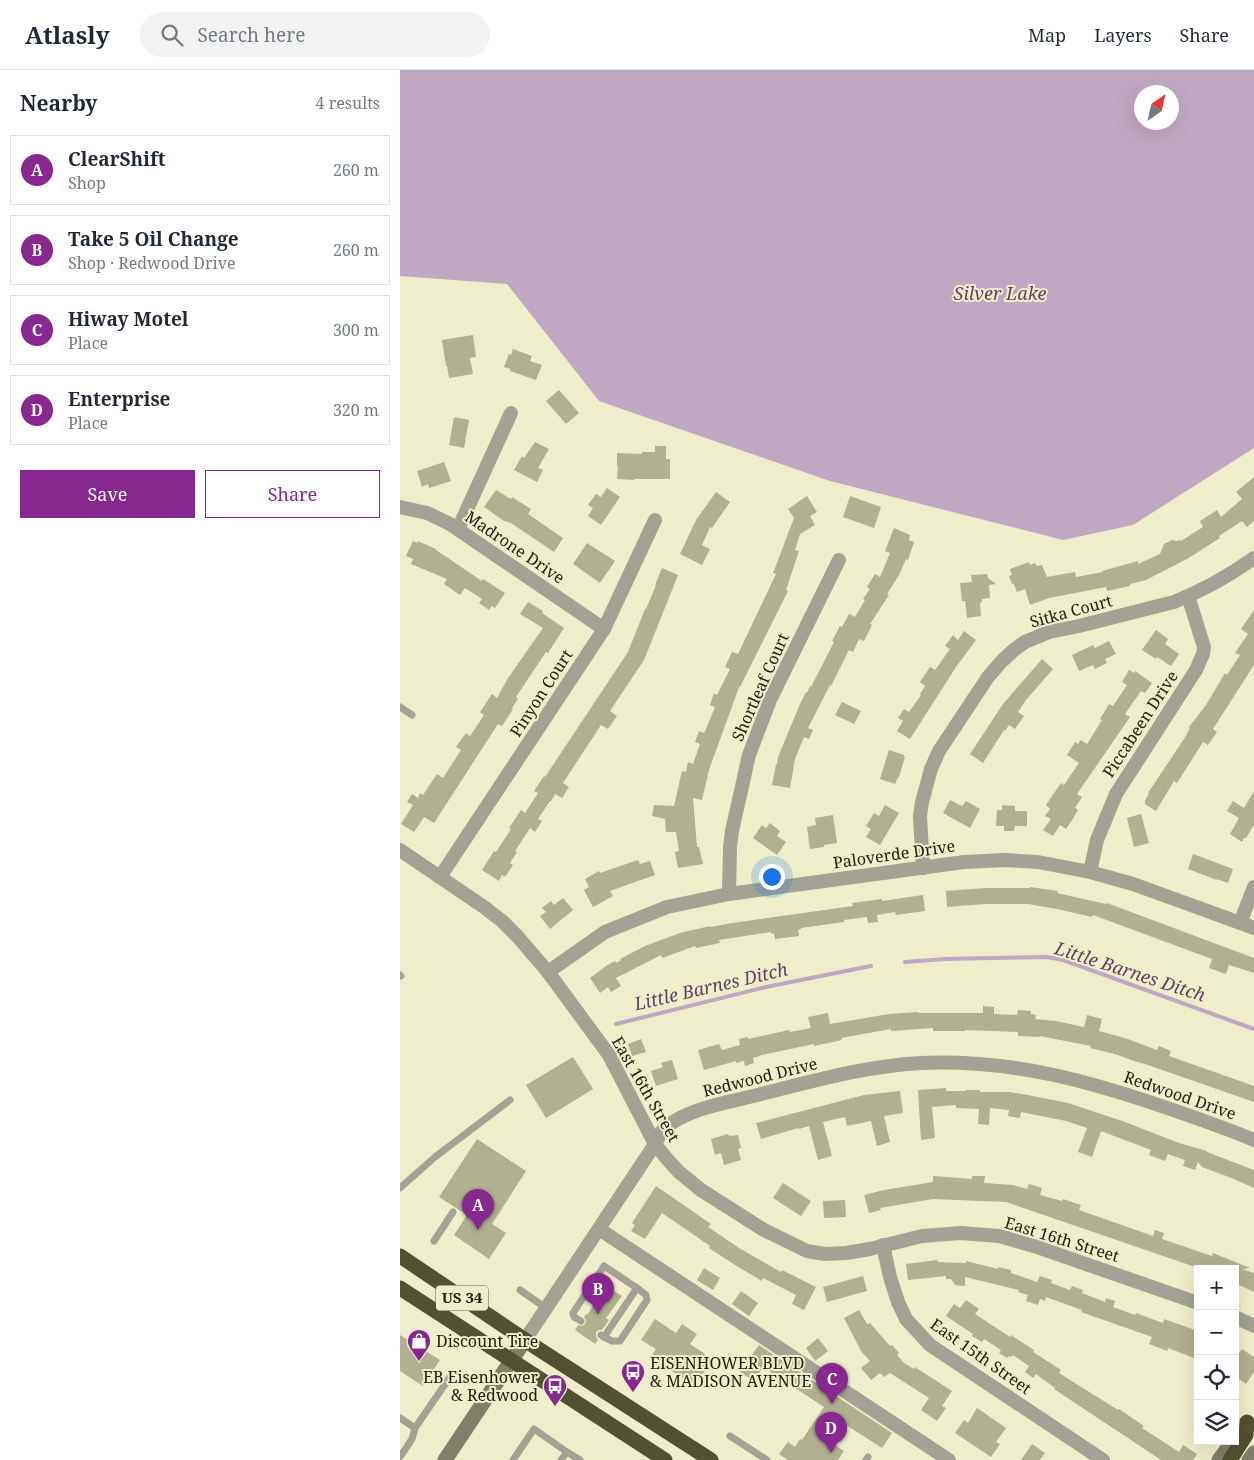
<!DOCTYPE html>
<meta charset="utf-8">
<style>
body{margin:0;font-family:"Noto Serif",serif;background:#f2f2f3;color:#1f2937}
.controls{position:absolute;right:15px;bottom:15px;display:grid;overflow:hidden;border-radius:0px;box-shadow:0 5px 20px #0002}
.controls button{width:45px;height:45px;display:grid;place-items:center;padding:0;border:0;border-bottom:1px solid #e0e1e3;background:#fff;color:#1f2937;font:25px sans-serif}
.compass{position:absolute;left:734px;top:15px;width:45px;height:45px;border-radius:50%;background:#fff;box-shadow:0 5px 20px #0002;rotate:34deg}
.you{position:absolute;left:371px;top:806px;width:18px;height:18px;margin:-12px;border:4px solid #fff;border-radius:50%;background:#1a73e8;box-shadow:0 0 0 8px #1a73e833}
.badge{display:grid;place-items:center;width:32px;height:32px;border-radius:50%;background:#882790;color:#fff;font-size:16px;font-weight:700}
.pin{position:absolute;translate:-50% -41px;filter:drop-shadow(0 1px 2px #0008)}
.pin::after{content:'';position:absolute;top:26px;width:18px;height:15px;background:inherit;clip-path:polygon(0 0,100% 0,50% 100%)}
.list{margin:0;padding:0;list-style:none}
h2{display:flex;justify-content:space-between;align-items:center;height:65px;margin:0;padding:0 20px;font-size:21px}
h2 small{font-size:16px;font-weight:400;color:#747a83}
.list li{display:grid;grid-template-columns:32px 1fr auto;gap:15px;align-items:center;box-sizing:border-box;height:70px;margin:0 10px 10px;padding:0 10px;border:1px solid #e0e1e3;border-radius:0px}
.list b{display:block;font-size:19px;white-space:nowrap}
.list p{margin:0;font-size:16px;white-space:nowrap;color:#747a83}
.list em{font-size:16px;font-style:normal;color:#747a83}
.actions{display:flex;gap:10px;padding:15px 20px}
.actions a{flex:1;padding:11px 0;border:1px solid #882790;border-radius:0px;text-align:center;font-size:18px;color:#882790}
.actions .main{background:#882790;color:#fff}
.icon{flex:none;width:28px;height:28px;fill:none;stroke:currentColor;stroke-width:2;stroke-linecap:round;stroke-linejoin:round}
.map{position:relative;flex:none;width:854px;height:1390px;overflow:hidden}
header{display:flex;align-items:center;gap:30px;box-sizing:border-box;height:70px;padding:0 25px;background:#fff;border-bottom:1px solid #e0e1e3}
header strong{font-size:24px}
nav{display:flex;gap:28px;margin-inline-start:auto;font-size:18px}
.search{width:350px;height:45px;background:#f2f2f3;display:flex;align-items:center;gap:12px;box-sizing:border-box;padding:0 18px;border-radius:28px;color:#747a83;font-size:19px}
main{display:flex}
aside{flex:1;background:#fff}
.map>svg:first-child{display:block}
</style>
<header>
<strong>Atlasly</strong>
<div class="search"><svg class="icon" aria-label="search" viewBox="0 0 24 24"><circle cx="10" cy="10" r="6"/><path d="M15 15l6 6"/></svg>Search here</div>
<nav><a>Map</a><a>Layers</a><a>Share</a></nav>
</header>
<main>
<aside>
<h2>Nearby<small>4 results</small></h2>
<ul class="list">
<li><span class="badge">A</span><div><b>ClearShift</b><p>Shop</p></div><em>260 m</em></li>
<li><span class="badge">B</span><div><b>Take 5 Oil Change</b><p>Shop · Redwood Drive</p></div><em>260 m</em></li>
<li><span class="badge">C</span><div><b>Hiway Motel</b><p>Place</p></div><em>300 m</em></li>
<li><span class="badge">D</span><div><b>Enterprise</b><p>Place</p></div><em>320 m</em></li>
</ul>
<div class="actions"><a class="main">Save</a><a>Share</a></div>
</aside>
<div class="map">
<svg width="854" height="1390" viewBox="0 0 854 1390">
<rect width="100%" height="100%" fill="#efeecb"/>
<path fill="#c1a8c2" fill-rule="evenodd" d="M0 0H854V378L733 455 663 470 430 411 199 331 107 214 0 206ZM742 22H772V52H742Z"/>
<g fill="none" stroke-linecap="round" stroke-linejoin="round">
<g stroke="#c1a8c2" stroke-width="4">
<polyline points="505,892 545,889 647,887 663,890 854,959"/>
<polyline points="216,954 366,917 471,896"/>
</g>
</g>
<g fill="#b1b08f">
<polygon points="73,265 76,287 70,288 73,304 49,308 47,296 46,296 42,270"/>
<polygon points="113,279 132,286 130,291 142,295 136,310 110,301 111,299 104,297 109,284 111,285"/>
<polygon points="159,320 179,343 166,354 146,331"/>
<polygon points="54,347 69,350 64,378 49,375"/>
<polygon points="135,372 149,379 138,398 143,400 137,412 114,400 122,386 124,388"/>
<polygon points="255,376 266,376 266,389 270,389 270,409 234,409 234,410 217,409 218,396 217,396 217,383 242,384 242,382 255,382"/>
<polygon points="44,392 51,411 29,418 28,414 22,417 17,401"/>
<polygon points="854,407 854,451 847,457 842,451 819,466 820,468 787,489 746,510 730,514 730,516 707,521 706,517 649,528 630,535 625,519 617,522 614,514 612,514 609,506 612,505 610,499 629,492 630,495 635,493 637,496 642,495 647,507 675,502 676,507 703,502 702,501 738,491 738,494 760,484 764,474 772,470 777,471 780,470 781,471 803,457 800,451 817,440 821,447 842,429 836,422"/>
<polygon points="207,418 220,427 201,455 188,446 193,438 188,435 196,424 201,427"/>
<polygon points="96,420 111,429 112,427 131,439 128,444 163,468 154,482 111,453 104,451 84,437"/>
<polygon points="316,422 330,432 312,458 310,457 302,475 310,479 302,495 280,484 296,450"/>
<polygon points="407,426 417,442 410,446 415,455 400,464 395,480 399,481 386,520 388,521 340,617 339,617 309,700 302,730 293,728 297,777 299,777 303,794 278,798 275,782 279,781 276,762 266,762 265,749 252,746 254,735 274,736 282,701 286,702 288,692 293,694 300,674 295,672 299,661 304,663 306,659 315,637 310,635 314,623 317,625 330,599 325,597 332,582 338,584 376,504 373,503 394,448 388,439"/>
<polygon points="450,426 481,437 474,458 443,447"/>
<polygon points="494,458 510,465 509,470 514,472 508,490 506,489 499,505 487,524 489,525 470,554 472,555 464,571 459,569 453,582 449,580 431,616 430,615 408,658 413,660 409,669 404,667 395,689 390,718 372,715 376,694 377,694 378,687 400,634 406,622 407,623 410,616 411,617 434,572 432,571 440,556 442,557 449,544 455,547 465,530 463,529 470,519 467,517 475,504 480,507 490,483 485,481"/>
<polygon points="13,471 17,473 18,471 36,479 36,480 82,511 83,509 105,523 95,538 92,536 89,540 79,533 82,529 65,518 60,525 44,514 47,509 11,494 13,489 6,486"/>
<polygon points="187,473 215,491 200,513 173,494"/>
<polygon points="262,498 278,505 244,590 210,641 217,646 208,659 201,655 163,713 169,717 162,728 155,724 151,731 150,731 138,749 142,751 135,762 130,758 115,781 117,782 110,793 113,795 105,807 102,805 99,811 82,800 94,781 96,782 111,759 109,758 121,740 125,743 138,723 134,721 144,706 145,707 228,582 245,539 246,539 256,515 255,515"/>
<polygon points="587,504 588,508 596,514 589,515 590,528 582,529 582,532 580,533 581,546 567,548 565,531 562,531 560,513 572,512 571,505"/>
<polygon points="128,532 143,541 142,543 164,558 148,583 146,582 116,627 118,629 112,638 113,639 102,656 98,654 34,753 24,747 14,762 1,754 13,735 7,732 12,724 18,728 20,723 23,725 37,704 43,708 61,680 56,677 66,663 70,666 84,645 80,642 92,624 97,628 108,608 143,558 120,544"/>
<polygon points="854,540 854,595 813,659 817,662 808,675 803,672 777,713 774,711 756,741 745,734 745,731 749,723 748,723 784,669 790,658 789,657 806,635 825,603 827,605 840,585 835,583 848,564 841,559"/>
<polygon points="756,560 768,569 765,574 779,584 771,596 757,587 756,589 742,580"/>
<polygon points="564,561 576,570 556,597 510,669 497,661 503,651 498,648 504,639 509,642 521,625 520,624 525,616 520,612 530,597 535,600 550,579 545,576 553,565 558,570"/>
<polygon points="709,571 716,584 705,589 707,593 695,599 693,595 679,601 672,585 693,575 695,578"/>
<polygon points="642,589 653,599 626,630 618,642 624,646 615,659 609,655 605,661 604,660 583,693 570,684 603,634"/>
<polygon points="729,600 734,603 735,601 752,613 745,623 741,621 725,644 730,647 677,724 682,727 675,738 678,740 671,752 666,759 660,755 653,766 643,760 651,749 645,746 650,739 646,735 661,713 664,715 679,693 667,685 675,672 678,674 681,670 687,674 702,650 700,649 709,634 713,636 727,615 722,612"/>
<polygon points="442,632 461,641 454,654 435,645"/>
<polygon points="489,680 504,685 504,687 505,687 499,707 498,707 495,714 480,709"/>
<polygon points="854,721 854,755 846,768 844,768 842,772 830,764 839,748 827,741 833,731 844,738"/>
<polygon points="550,730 562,736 566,731 580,739 570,758 543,743"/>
<polygon points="485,735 499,743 480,775 466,767 471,759 466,756 474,743 479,746"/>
<polygon points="602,735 615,736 615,741 627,741 627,756 615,756 614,761 604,761 604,756 596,756 597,740 602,740"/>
<polygon points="741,744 749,773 734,777 727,748"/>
<polygon points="433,745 437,773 424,775 424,777 410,779 407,757 416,755 415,748"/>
<polygon points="370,753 380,761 377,766 386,772 377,785 353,768 362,755 366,758"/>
<polygon points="793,784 833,799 828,813 817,809 817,810 788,799"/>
<polygon points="238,790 240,794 250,791 255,805 210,821 213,826 193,837 184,820 189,817 185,809 199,801 200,803"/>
<polygon points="630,817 658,821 657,823 706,834 707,833 854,888 854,903 829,895 826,904 809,898 812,889 693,845 692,847 657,839 628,834 585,834 547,837 546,821 586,818 630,818"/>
<polygon points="523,825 525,841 496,845 495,842 477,845 478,852 468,853 467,847 444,850 444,852 401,858 401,859 398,860 399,866 375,869 374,863 371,864 371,862 319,870 320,873 296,878 295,876 262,888 261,885 216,908 221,916 211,922 208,917 200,923 190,908 206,896 215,891 216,893 221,890 220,889 245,876 280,863 310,856 311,857 332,853 453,836 452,833 482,829 482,831"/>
<polygon points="163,828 173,840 150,859 140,846 146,842 142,838 151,831 154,835"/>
<polygon points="583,936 594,937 594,944 617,945 618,940 631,941 631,944 636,945 635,949 656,951 684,957 687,945 702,949 699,961 725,968 757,980 759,976 771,981 769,986 854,1016 854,1032 745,994 737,992 715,984 690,978 691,976 640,966 639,967 618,966 618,962 565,960 565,961 533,961 533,958 491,961 491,959 441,968 442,970 414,976 414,974 362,985 353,988 354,993 345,996 344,991 336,993 336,991 304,1000 298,980 319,974 322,980 340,975 339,969 348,967 348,969 380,962 389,960 390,962 411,958 408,947 428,943 430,954 489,944 518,942 518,943 583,943"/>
<polygon points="241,969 246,982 232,986 228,974"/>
<polygon points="173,987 193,1019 146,1048 126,1015"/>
<polygon points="272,990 278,1009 256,1016 251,1001 263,997 261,993"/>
<polygon points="546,1018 546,1021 565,1021 566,1020 580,1020 580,1022 609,1022 628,1025 668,1033 725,1052 779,1073 807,1081 807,1082 854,1100 854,1118 834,1109 802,1097 798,1092 795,1100 783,1096 785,1090 768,1084 765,1091 749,1085 751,1080 701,1061 692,1087 678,1082 687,1058 666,1051 621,1042 620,1048 608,1046 609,1040 590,1038 589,1055 578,1054 579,1039 556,1038 556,1035 532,1037 535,1068 521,1070 518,1020"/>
<polygon points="500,1021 503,1043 484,1046 490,1072 477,1076 471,1051 447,1056 445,1047 423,1052 432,1086 418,1090 409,1056 399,1059 398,1058 361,1069 356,1053 464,1025"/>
<polygon points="328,1064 329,1066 338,1065 341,1078 338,1079 341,1090 324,1095 321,1083 315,1085 311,1069"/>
<polygon points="77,1069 126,1101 92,1154 106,1163 89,1189 54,1165 67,1145 39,1127"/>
<polygon points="533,1106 572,1109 572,1106 585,1106 584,1113 613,1115 627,1119 629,1114 642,1118 640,1125 662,1131 663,1129 681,1135 679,1140 753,1166 755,1160 764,1163 762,1169 812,1186 813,1183 850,1198 842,1199 854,1203 854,1222 835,1213 835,1199 811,1199 803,1195 801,1199 606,1132 533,1129 480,1138 481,1140 469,1143 464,1125 484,1120 533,1112"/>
<polygon points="383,1113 411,1131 401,1146 373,1128"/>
<polygon points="256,1116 311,1154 308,1157 339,1178 381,1202 382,1200 416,1217 404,1240 392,1234 396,1225 363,1208 362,1211 335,1195 309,1178 310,1176 262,1143 245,1169 231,1161 235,1155 232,1153"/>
<polygon points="445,1130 446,1147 424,1148 423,1131"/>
<polygon points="537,1190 538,1192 566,1193 566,1191 598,1199 598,1197 611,1200 611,1203 637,1212 640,1206 652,1210 651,1213 670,1220 672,1216 683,1220 682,1223 705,1232 706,1228 715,1231 713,1237 735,1245 736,1243 763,1253 764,1249 798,1261 798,1278 794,1288 768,1278 767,1281 749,1274 752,1267 681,1242 682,1240 646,1227 645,1231 640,1229 638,1235 626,1231 628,1225 618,1222 619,1220 565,1207 565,1216 555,1215 551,1209 546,1209 546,1206 508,1210 506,1194"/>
<polygon points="304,1198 320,1208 313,1220 297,1210"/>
<polygon points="463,1206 467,1221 427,1232 423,1217"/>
<polygon points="206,1216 222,1226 206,1248 209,1250 202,1260 199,1260 196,1262 196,1267 198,1270 195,1274 175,1260 178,1255 182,1256 185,1254 186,1250 184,1247 186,1244 187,1245"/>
<polygon points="341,1221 358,1233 349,1246 332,1234"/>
<polygon points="566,1230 579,1239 575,1244 610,1267 611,1265 634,1280 633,1282 661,1300 659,1303 718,1340 719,1339 744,1356 742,1358 779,1382 783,1375 797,1384 793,1390 761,1390 654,1319 655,1318 636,1304 633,1308 625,1302 629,1296 613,1285 611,1287 609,1286 607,1288 599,1283 601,1280 584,1269 582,1272 572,1266 573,1264 546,1246 554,1234 560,1238"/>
<polygon points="459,1240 467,1254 470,1253 490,1276 492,1275 499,1283 497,1285 504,1293 514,1299 515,1297 552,1321 542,1336 546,1338 537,1351 521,1340 529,1328 490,1303 484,1307 480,1303 471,1310 461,1298 470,1291 461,1281 444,1248"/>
<polygon points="255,1249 276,1263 282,1254 297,1264 290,1274 305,1284 301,1290 309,1295 294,1316 251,1287 256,1279 241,1270"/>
<polygon points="0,1265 40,1290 23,1316 0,1301"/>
<polygon points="418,1268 428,1281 415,1291 406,1278"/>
<polygon points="359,1275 492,1363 482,1378 435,1348 423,1367 444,1381 438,1390 388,1390 379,1384 388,1372 395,1377 400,1369 402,1370 424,1337 363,1297 354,1311 340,1302"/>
<polygon points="842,1279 854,1287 854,1302 846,1314 835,1306 835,1289"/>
<polygon points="577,1338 606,1358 596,1372 600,1374 591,1387 555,1363 564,1350 568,1353"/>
<polygon points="632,1374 645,1383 640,1390 621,1390"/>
</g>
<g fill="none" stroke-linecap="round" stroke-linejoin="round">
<g stroke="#a3a294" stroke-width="7">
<polyline points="0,637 12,645"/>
<polyline points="0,905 1,906"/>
<polyline points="0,1118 35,1087 110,1030"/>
<polyline points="34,1171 53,1142"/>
<polyline points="120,1220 146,1238"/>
<polyline points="181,1251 174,1247 173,1243 204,1196 237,1218 204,1267 201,1265"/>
<polyline points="204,1267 212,1271 220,1271 247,1230 246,1225 237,1218"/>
<polyline points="0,1348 15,1358 50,1307"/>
<polyline points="330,1366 367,1390"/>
<polyline points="167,1382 180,1390"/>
<polyline points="0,1387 12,1369 15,1358"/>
<polyline points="113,1390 134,1359 167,1382 161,1390"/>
<polyline points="466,1390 468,1387"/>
</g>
<g stroke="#a3a294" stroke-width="14">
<polyline points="0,437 27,443 50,454 204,559"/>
<polyline points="58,459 111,343"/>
<polyline points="0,780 84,837 102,851 118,867 148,902 209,985 255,1074 267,1089 279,1102 301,1120 364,1160 407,1181 425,1184 446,1183 470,1179 522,1166 561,1163 599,1166 637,1177 798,1233"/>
<path d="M523 798 520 746 522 732 531 699 539 681 588 607 602 591 615 579 625 572 649 562 679 556 774 532C802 521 829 506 854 488"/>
<polyline points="690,802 697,770 716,724 796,600 803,584 804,577 788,526"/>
<polyline points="40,807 204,559 255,450"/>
<polyline points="329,824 330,777 332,761 349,685 370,630 439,490"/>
<polyline points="840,853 854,817"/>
<polyline points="148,902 205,862 267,837 329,824 564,792 605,790 638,792 690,802 733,814 854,858"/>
<polyline points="199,1159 549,1390"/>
<polyline points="483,1175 490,1207 498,1232 506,1249 530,1275 703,1390"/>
<polyline points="835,1247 854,1256"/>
<path d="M125 1270 255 1074C258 1069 260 1062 265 1058 288 1038 327 1033 357 1025 410 1012 465 996 520 993 612 989 690 1011 776 1041 802 1050 828 1059 854 1070"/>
</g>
<g stroke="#807f6a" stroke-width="15">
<polyline points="45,1390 125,1270"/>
<polyline points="819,1390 833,1371"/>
<polyline points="849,1390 854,1383"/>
</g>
<g stroke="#525133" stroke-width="15">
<polyline points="0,1186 137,1278 311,1390"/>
<polyline points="0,1218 265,1390"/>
<polyline points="830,1390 846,1365 847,1352"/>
</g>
</g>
<defs>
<g id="shop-pin" transform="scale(1.25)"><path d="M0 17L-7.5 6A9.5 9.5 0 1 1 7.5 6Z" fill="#882790" stroke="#efeecb"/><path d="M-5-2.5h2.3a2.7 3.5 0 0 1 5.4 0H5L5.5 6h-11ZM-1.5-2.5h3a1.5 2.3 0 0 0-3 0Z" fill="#fff"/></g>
<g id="bus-pin" transform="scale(1.25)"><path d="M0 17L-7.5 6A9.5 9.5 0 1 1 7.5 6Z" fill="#882790" stroke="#efeecb"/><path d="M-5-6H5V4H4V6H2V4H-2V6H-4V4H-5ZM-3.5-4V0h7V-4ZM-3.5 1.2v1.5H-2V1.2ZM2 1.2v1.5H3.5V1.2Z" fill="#fff"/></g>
</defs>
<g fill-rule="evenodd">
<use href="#shop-pin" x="19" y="1271"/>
<use href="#bus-pin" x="233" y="1302"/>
<use href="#bus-pin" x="155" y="1316"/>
</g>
<g text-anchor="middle" stroke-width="4" stroke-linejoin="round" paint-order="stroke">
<rect fill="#efeecb" stroke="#5e5e4a" stroke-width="1" x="36" y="1215.5" width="52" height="25" rx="4"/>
<g font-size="15" font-weight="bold" fill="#202013">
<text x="62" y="1233">US 34</text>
</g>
<g font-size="16" fill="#202013" stroke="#efeecb">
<text transform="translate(115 477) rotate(34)" y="6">Madrone Drive</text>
<text transform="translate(671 541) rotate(-15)" y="6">Sitka Court</text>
<text transform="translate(360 617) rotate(-66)" y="6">Shortleaf Court</text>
<text transform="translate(141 623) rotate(-57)" y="6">Pinyon Court</text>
<text transform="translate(740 654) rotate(-57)" y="6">Piccabeen Drive</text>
<text transform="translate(494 784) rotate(-8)" y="6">Paloverde Drive</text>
<text transform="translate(360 1007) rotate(-14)" y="6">Redwood Drive</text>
<text transform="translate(246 1019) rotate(60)" y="6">East 16th Street</text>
<text transform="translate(780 1025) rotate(19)" y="6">Redwood Drive</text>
<text transform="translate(662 1169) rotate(17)" y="6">East 16th Street</text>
<text transform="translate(581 1286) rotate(35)" y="6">East 15th Street</text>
</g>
<g font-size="16" fill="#202013" stroke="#efeecb" text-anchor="start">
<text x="36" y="1277">Discount Tire</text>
<text x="250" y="1299">EISENHOWER BLVD<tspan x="250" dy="18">&amp; MADISON AVENUE</tspan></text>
<text x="138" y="1313" text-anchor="end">EB Eisenhower<tspan x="138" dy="18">&amp; Redwood</tspan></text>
</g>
<g font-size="18" font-style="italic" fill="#623e64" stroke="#efeecb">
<text x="600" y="230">Silver Lake</text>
<text transform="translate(730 902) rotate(18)" y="6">Little Barnes Ditch</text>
<text transform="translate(311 917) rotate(-13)" y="6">Little Barnes Ditch</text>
</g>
</g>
</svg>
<div class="controls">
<button>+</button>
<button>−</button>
<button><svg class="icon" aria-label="locate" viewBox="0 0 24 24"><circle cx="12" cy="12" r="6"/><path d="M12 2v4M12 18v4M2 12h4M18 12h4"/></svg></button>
<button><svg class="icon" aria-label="layers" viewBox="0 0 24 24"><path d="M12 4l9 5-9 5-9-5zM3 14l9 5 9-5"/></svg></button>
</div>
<svg class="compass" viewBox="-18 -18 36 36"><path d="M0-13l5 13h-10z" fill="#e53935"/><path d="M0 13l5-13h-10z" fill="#747a83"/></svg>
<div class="you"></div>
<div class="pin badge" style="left:78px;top:1160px">A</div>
<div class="pin badge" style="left:198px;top:1244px">B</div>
<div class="pin badge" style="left:432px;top:1334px">C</div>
<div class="pin badge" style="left:431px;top:1383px">D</div>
</div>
</main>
